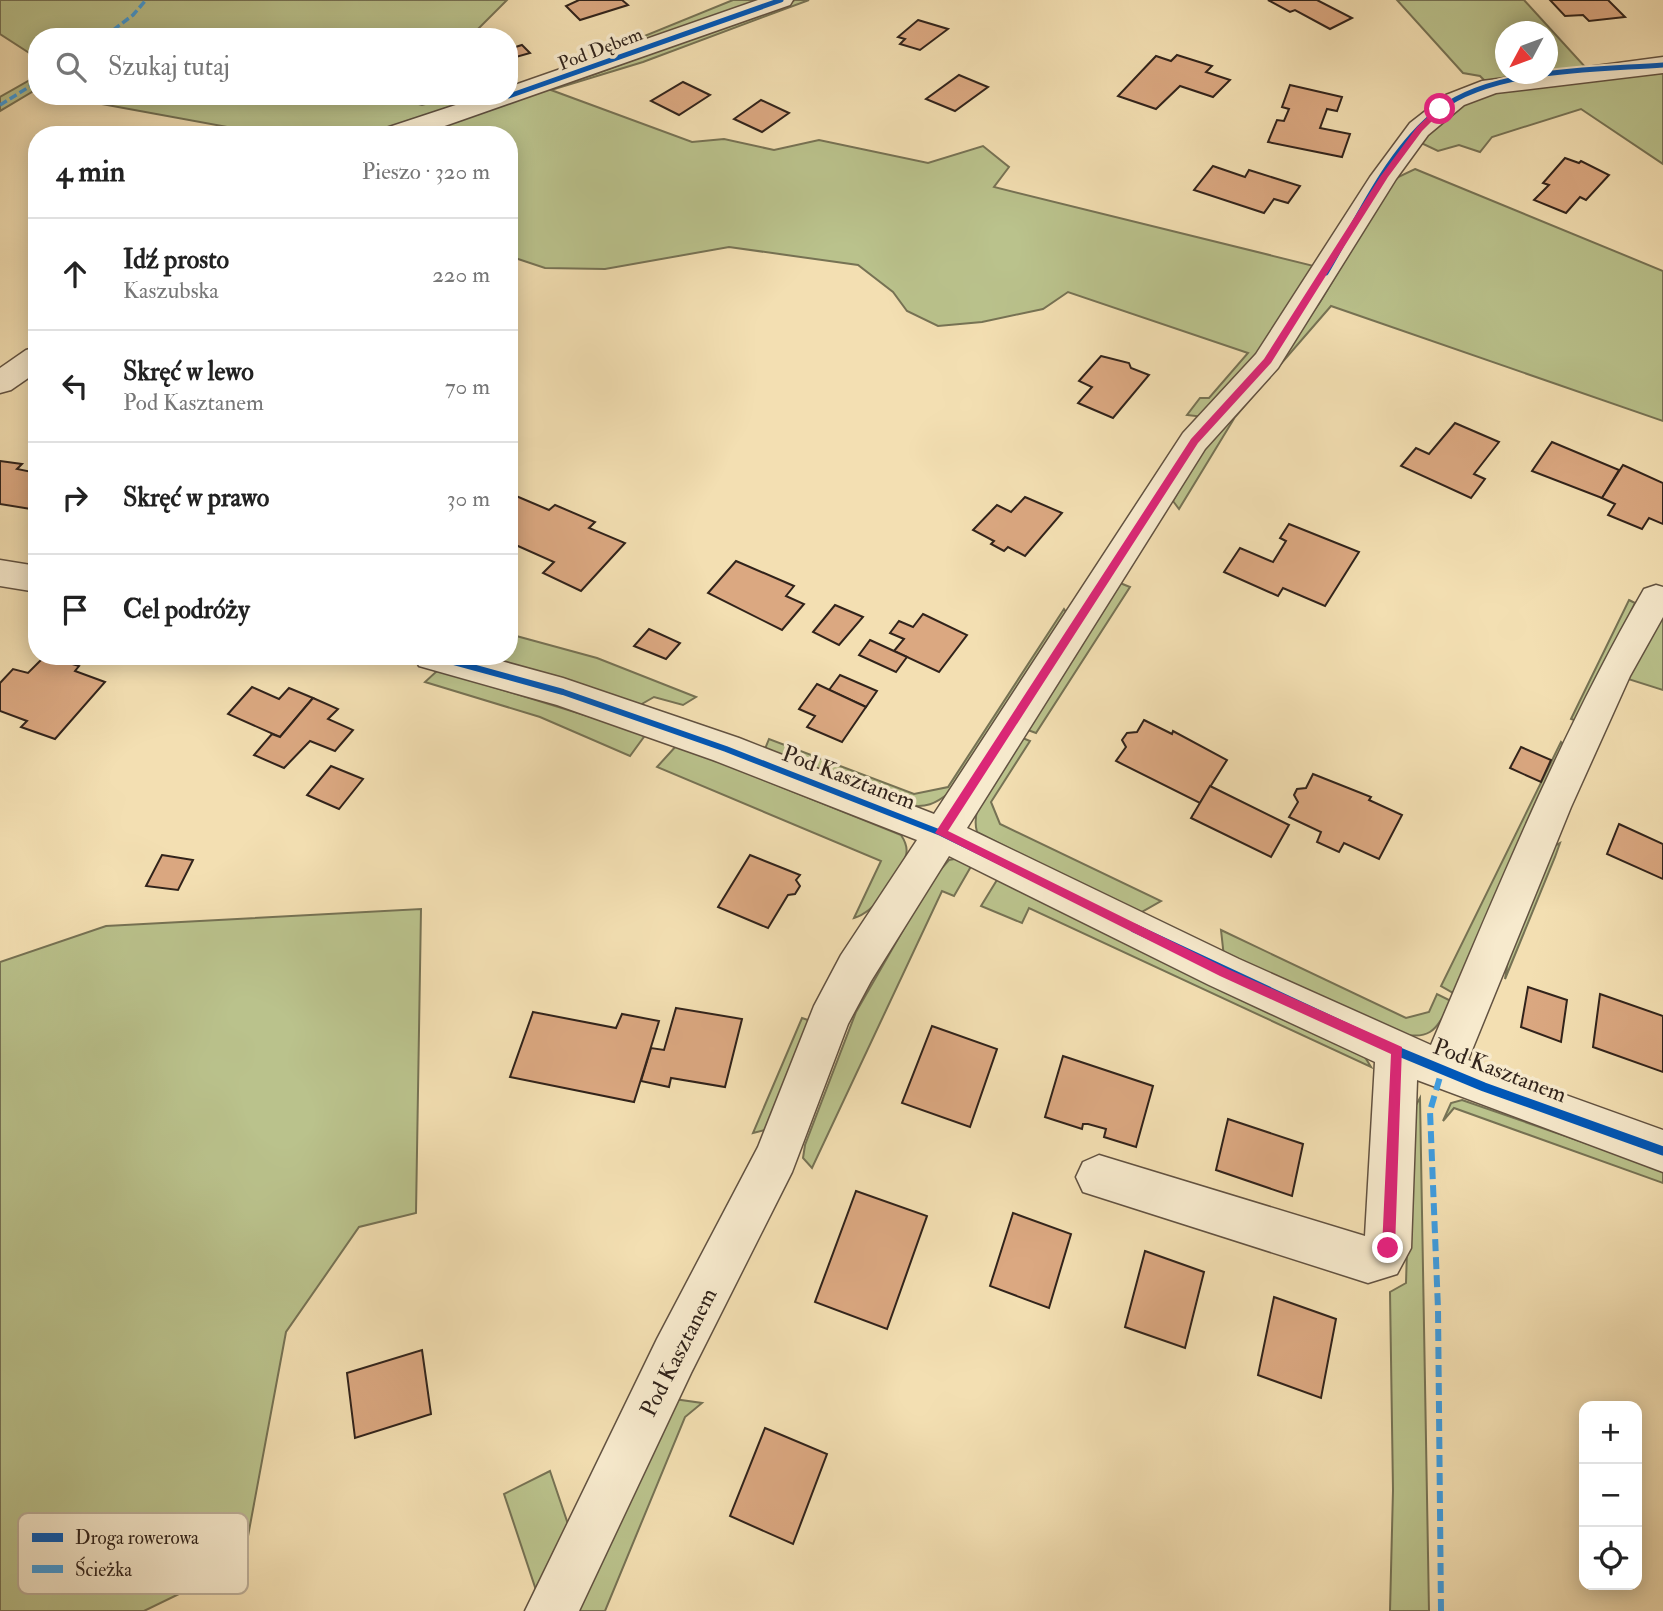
<!DOCTYPE html>
<html lang="pl">
<meta charset="utf-8">
<style>
body{margin:0;font-family:"IM FELL Double Pica",serif;background:#f6f6f6;color:#222}
.controls{position:absolute;right:21px;bottom:21px;display:grid;overflow:hidden;border-radius:14px;box-shadow:0 4px 18px #0003}
.controls button{width:63px;height:63px;display:grid;place-items:center;padding:0;border:0;border-bottom:2px solid #e0e0e0;background:#fff;color:#222;font:35px sans-serif}
.compass{position:absolute;left:1495px;top:21px;width:63px;height:63px;border-radius:50%;background:#fff;box-shadow:0 4px 18px #0003;rotate:229deg}
.stop{position:absolute;width:21px;height:21px;margin:-16px;border:5px solid #db2777;border-radius:50%;background:#fff}
.stop.end{background:#db2777;border-color:#fff;box-shadow:0 2px 7px #0008}
.list{margin:0;padding:0;list-style:none}
h2{display:flex;justify-content:space-between;align-items:center;height:91px;margin:0;padding:0 28px;font-size:30px}
h2 small{font-size:23px;font-weight:400;color:#767676}
.list li{display:grid;grid-template-columns:46px 1fr auto;gap:21px;align-items:center;box-sizing:border-box;height:112px;padding:0 28px;border-top:2px solid #e0e0e0}
.list b{display:block;font-size:26px;white-space:nowrap}
.list p{margin:0;font-size:23px;white-space:nowrap;color:#767676}
.list em{font-size:23px;font-style:normal;color:#767676}
.icon{flex:none;width:38px;height:38px;fill:none;stroke:currentColor;stroke-width:2;stroke-linecap:round;stroke-linejoin:round}
.map{position:relative;flex:none;width:1663px;height:1611px;overflow:hidden}
.search{position:absolute;background:#fff;box-shadow:0 4px 18px #0003;left:28px;top:28px;width:490px;height:77px;display:flex;align-items:center;gap:18px;box-sizing:border-box;padding:0 24px;border-radius:28px;color:#767676;font-size:26px}
.panel{position:absolute;background:#fff;box-shadow:0 4px 18px #0003;left:28px;top:126px;width:490px;height:539px;border-radius:28px}
.map>svg:first-child{display:block}
</style>
<div class="map">
<svg width="1663" height="1611" viewBox="0 0 1663 1611">
<rect width="100%" height="100%" fill="#f3dfb2"/>
<filter id="stains"><feTurbulence type="fractalNoise" baseFrequency=".00286" numOctaves="4"/><feColorMatrix values="0 0 0 0 .2 0 0 0 0 .09 0 0 0 0 .02 0 0 0 .5 -.17"/></filter>
<radialGradient id="worn" r=".72"><stop offset=".6" stop-color="#630" stop-opacity="0"/><stop offset="1" stop-color="#630" stop-opacity=".3"/></radialGradient>
<g fill="#bac28c" stroke="#767254" stroke-width="2" fill-rule="evenodd">
<polygon points="0,0 507,0 470,37 37,37 37,58 0,34"/>
<polygon points="733,0 771,0 639,43 632,41"/>
<polygon points="795,0 809,0 643,62 551,90 692,142 724,139 774,150 819,140 928,163 983,146 1009,167 994,187 1322,268 1259,357 1204,417 1187,415 1200,398 1209,398 1248,353 1068,292 1043,309 982,322 938,326 907,311 893,292 858,265 729,247 605,269 545,268 509,256 509,135 404,135 595,74"/>
<path d="M1397 0H1524L1587 69 1487 83 1480 76 1463 73ZM1506 32H1548V74H1506Z"/>
<polygon points="1663,73 1663,164 1581,109 1492,137 1480,152 1459,145 1438,151 1419,142 1461,105 1496,90"/>
<polygon points="37,76 37,92 32,92 0,111 0,97"/>
<polygon points="58,96 411,96 407,101 422,105 455,96 494,96 379,135 271,135"/>
<polygon points="1415,169 1663,271 1663,421 1331,306 1235,417 1179,509 1173,501 1203,445 1278,362 1320,302 1394,179"/>
<polygon points="1120,583 1130,587 1036,733 1025,729"/>
<polygon points="1629,600 1635,603 1580,722 1571,719"/>
<path d="M1064 609 1068 615 949 793C935 804 926 808 908 805L765 749 769 739 914 794 948 787Z"/>
<polygon points="1663,619 1663,690 1628,679 1653,625"/>
<polygon points="509,634 597,658 696,697 683,705 654,697 640,705 482,656 509,656"/>
<polygon points="438,670 646,734 630,756 540,717 425,682"/>
<path d="M1020 737 1030 741 991 802 1000 824 1161 901 1138 914 977 832C968 802 1005 762 1020 737Z"/>
<polygon points="1561,742 1566,747 1455,994 1441,986"/>
<path d="M677 745 901 835C905 841 908 848 906 855 901 876 875 912 854 918L881 861 657 767Z"/>
<polygon points="1560,843 1555,857 1505,979 1512,935 1548,849"/>
<polygon points="960,858 973,863 954,896 942,891 812,1168 803,1158 805,1145 856,1012 933,878 949,860"/>
<polygon points="1000,875 1360,1049 1371,1067 1029,908 1022,923 981,906"/>
<polygon points="421,909 416,1213 359,1227 286,1332 243,1563 144,1611 0,1611 0,962 106,926"/>
<path d="M1221 930 1406 1018 1429 1012 1437 994 1451 1001C1435 1034 1430 1040 1393 1033L1224 957Z"/>
<polygon points="802,1018 808,1020 810,1027 775,1121 765,1130 753,1133"/>
<polygon points="1420,1098 1429,1611 1390,1611 1393,1490 1390,1292 1406,1283 1411,1114"/>
<polygon points="1462,1100 1663,1170 1663,1183 1454,1108 1443,1121 1451,1103"/>
<polygon points="667,1398 702,1403 685,1417 605,1611 571,1611"/>
<polygon points="550,1471 570,1530 538,1596 504,1494"/>
</g>
<g fill="#dba881" stroke="#31231b" stroke-width="2">
<polygon points="579,0 622,0 628,5 580,20 566,6"/>
<polygon points="1268,0 1317,0 1352,18 1330,29 1295,10 1290,12"/>
<polygon points="1550,0 1608,0 1625,17 1589,21 1583,15 1565,16"/>
<polygon points="918,20 948,29 920,50 900,44 905,39 898,37"/>
<polygon points="522,45 530,53 509,59 509,49"/>
<polygon points="1177,55 1212,66 1206,72 1230,80 1213,97 1180,86 1156,109 1118,96 1156,56 1171,61"/>
<polygon points="959,75 988,87 955,111 926,99"/>
<polygon points="683,82 710,95 679,115 651,101"/>
<polygon points="1290,85 1342,97 1337,111 1327,109 1320,128 1350,134 1342,157 1268,142 1277,120 1284,121 1289,109 1282,107"/>
<polygon points="761,100 789,113 762,132 734,119"/>
<polygon points="1565,158 1579,163 1581,161 1609,175 1586,200 1580,197 1566,213 1534,200 1549,185 1543,183"/>
<polygon points="1213,166 1245,177 1249,170 1300,186 1288,203 1274,199 1264,213 1194,190"/>
<polygon points="1101,356 1129,363 1131,368 1149,375 1113,418 1078,403 1092,387 1079,381"/>
<polygon points="1455,423 1499,442 1474,474 1485,479 1471,498 1401,466 1416,448 1429,454"/>
<polygon points="1552,442 1619,470 1602,498 1532,471"/>
<polygon points="0,461 22,464 17,469 37,473 37,510 0,504"/>
<polygon points="1623,465 1663,483 1663,524 1649,518 1642,529 1608,515 1615,504 1602,498"/>
<polygon points="509,493 549,510 555,505 595,522 589,528 625,543 581,591 543,573 554,562 509,542"/>
<polygon points="1025,497 1062,513 1025,556 1008,547 1004,551 991,544 994,541 973,530 997,505 1011,512"/>
<polygon points="1289,524 1359,552 1325,606 1283,588 1278,596 1224,572 1240,548 1273,562 1286,541 1280,538"/>
<polygon points="736,561 794,586 786,596 804,604 782,630 708,593"/>
<polygon points="835,605 863,617 839,645 813,632"/>
<polygon points="923,614 967,635 939,672 894,651 904,639 890,633 899,621 913,627"/>
<polygon points="649,629 680,643 666,659 634,646"/>
<polygon points="870,640 907,657 896,672 859,655"/>
<polygon points="45,656 79,666 75,671 105,682 55,739 21,727 27,721 0,711 0,683 13,669 28,673"/>
<polygon points="840,675 877,691 866,707 829,690"/>
<polygon points="817,684 866,707 842,742 807,727 815,716 799,709"/>
<polygon points="252,687 279,699 289,688 313,698 280,737 228,714"/>
<polygon points="313,698 338,709 328,719 353,730 335,751 310,741 284,768 254,755 272,734 280,737"/>
<polygon points="1144,720 1172,734 1173,731 1227,760 1200,803 1116,761 1126,747 1122,740 1127,733 1137,732"/>
<polygon points="1521,747 1551,760 1541,782 1510,768"/>
<polygon points="331,766 363,779 339,809 307,795"/>
<polygon points="1313,774 1371,797 1369,800 1402,815 1379,859 1344,843 1339,852 1317,842 1321,832 1289,817 1298,802 1294,795 1297,789 1306,788"/>
<polygon points="1210,786 1289,825 1271,857 1191,818"/>
<polygon points="1619,824 1663,844 1663,879 1607,854"/>
<polygon points="162,855 193,860 178,890 146,886"/>
<polygon points="750,855 800,875 796,880 800,886 795,894 788,895 768,928 718,907"/>
<polygon points="1528,987 1567,1000 1561,1042 1521,1027"/>
<polygon points="1600,994 1663,1016 1663,1072 1593,1047"/>
<polygon points="676,1008 742,1019 725,1087 671,1078 669,1087 641,1081 651,1048 664,1050"/>
<polygon points="533,1012 616,1028 622,1014 659,1021 634,1102 510,1077"/>
<polygon points="932,1026 997,1049 970,1127 902,1103"/>
<polygon points="1063,1056 1153,1086 1136,1147 1104,1137 1106,1129 1088,1124 1083,1124 1082,1129 1045,1117"/>
<polygon points="1228,1119 1303,1144 1292,1196 1216,1170"/>
<polygon points="856,1191 927,1216 887,1329 815,1302"/>
<polygon points="1013,1213 1071,1234 1049,1308 990,1286"/>
<polygon points="1145,1251 1204,1272 1185,1348 1125,1327"/>
<polygon points="1274,1297 1336,1319 1321,1398 1258,1375"/>
<polygon points="422,1350 431,1414 355,1438 347,1373"/>
<polygon points="765,1428 827,1454 793,1544 730,1516"/>
</g>
<g fill="none" stroke-linecap="round" stroke-linejoin="round">
<g stroke="#625241" stroke-width="3">
<g id="minor">
<polygon points="758,0 793,0 790,5 419,135 379,135 383,129 483,96 509,96 509,87"/>
<path d="M1663 57V73L1496 93 1464 105 1428 135 1396 179 1278 368 1205 449 967 828 1239 959 1431 1045C1497 890 1560 735 1644 589L1656 585 1663 587V617L1630 676 1571 807 1468 1060 1663 1130V1172L1417 1080 1411 1248 1397 1274 1368 1283 1083 1192 1076 1177 1083 1162 1099 1155 1365 1236 1375 1062 1209 985 949 856 871 981 848 1024 792 1172 691 1373 579 1611H525L657 1339 758 1147 814 1006 841 955 917 840 713 760 557 705 419 666 414 656H483L563 678 739 738 934 814 1183 433 1256 354 1370 177 1410 123 1446 95 1482 81Z"/>
<polygon points="37,347 37,372 11,390 0,393 0,368 26,350"/>
<polygon points="0,560 37,566 37,592 0,586"/>
</g>
</g>
<use href="#minor" fill="#f7eacd" fill-rule="evenodd"/>
<g stroke="#3e9cdf" stroke-width="3.5" stroke-dasharray="8 3.5" stroke-linecap="butt">
<polyline points="104,37 133,15 146,0"/>
<polyline points="0,105 37,82"/>
</g>
<polyline stroke="#3e9cdf" stroke-width="6" stroke-dasharray="12 6" stroke-linecap="butt" points="1441,1611 1438,1309 1430,1111 1442,1070"/>
<g stroke="#f7eacd" stroke-width="9">
<g id="cycleway-far2">
<polyline points="509,96 781,0"/>
<path d="M1326 273C1358 219 1388 149 1439 110 1494 68 1597 70 1663 65"/>
</g>
</g>
<g stroke="#f7eacd" stroke-width="10">
<polyline id="cycleway-far1" points="432,656 563,692 726,749 941,833 1137,929"/>
</g>
<g stroke="#f7eacd" stroke-width="13">
<polyline id="cycleway" points="1134,928 1397,1051 1484,1087 1663,1151"/>
</g>
<use href="#cycleway-far2" stroke="#0057b8" stroke-width="5"/>
<use href="#cycleway-far1" stroke="#0057b8" stroke-width="6"/>
<use href="#cycleway" stroke="#0057b8" stroke-width="9"/>
</g>
<polygon fill="#db2777" points="1437,108 1444,109 1422,131 1388,177 1271,363 1198,443 948,831 1228,969 1402,1047 1395,1248 1388,1255 1382,1248 1391,1054 1220,976 935,833 1191,439 1264,359 1380,177 1417,127"/>
<g text-anchor="middle" stroke-width="7" stroke-linejoin="round" paint-order="stroke">
<g font-size="19" fill="#31231b" stroke="#f7eacd">
<text transform="translate(600 48) rotate(-21)" y="7">Pod Dębem</text>
</g>
<g font-size="23" fill="#31231b" stroke="#f7eacd">
<text transform="translate(849 777) rotate(21)" y="8">Pod Kasztanem</text>
<text transform="translate(1500 1070) rotate(21)" y="8">Pod Kasztanem</text>
<text transform="translate(678 1352) rotate(-63)" y="8">Pod Kasztanem</text>
</g>
</g>
<rect x="18" y="1513" width="230" height="81" rx="10" fill="#f7eacd" stroke="#bcae98" stroke-width="2"/>
<rect x="32" y="1533" width="31" height="9" fill="#0057b8"/>
<rect x="32" y="1565" width="31" height="8" fill="#3e9cdf"/>
<g font-size="19" fill="#31231b">
<text x="75" y="1544">Droga rowerowa</text>
<text x="75" y="1576">Ścieżka</text>
</g>
<rect width="100%" height="100%" filter="url(#stains)"/>
<rect width="100%" height="100%" fill="url(#worn)"/>
</svg>
<div class="controls">
<button>+</button>
<button>−</button>
<button><svg class="icon" aria-label="locate" viewBox="0 0 24 24"><circle cx="12" cy="12" r="6"/><path d="M12 2v4M12 18v4M2 12h4M18 12h4"/></svg></button>
</div>
<svg class="compass" viewBox="-18 -18 36 36"><path d="M0-13l5 13h-10z" fill="#e53935"/><path d="M0 13l5-13h-10z" fill="#767676"/></svg>
<div class="stop" style="left:1440px;top:109px"></div>
<div class="stop end" style="left:1388px;top:1248px"></div>
<div class="search"><svg class="icon" aria-label="search" viewBox="0 0 24 24"><circle cx="10" cy="10" r="6"/><path d="M15 15l6 6"/></svg>Szukaj tutaj</div>
<section class="panel">
<h2>4 min<small>Pieszo · 320 m</small></h2>
<ul class="list">
<li><svg class="icon" aria-label="ahead" viewBox="0 0 24 24"><path d="M12 20V5M6 11l6-6 6 6"/></svg><div><b>Idź prosto</b><p>Kaszubska</p></div><em>220 m</em></li>
<li><svg class="icon" aria-label="left" viewBox="0 0 24 24"><path d="M17 20v-9H6M10 6l-5 5 5 5"/></svg><div><b>Skręć w lewo</b><p>Pod Kasztanem</p></div><em>70 m</em></li>
<li><svg class="icon" aria-label="right" viewBox="0 0 24 24"><path d="M7 20v-9h11M14 6l5 5-5 5"/></svg><div><b>Skręć w prawo</b></div><em>30 m</em></li>
<li><svg class="icon" aria-label="arrive" viewBox="0 0 24 24"><path d="M6 21V4h12l-3 4 3 4H6"/></svg><div><b>Cel podróży</b></div></li>
</ul>
</section>
</div>
